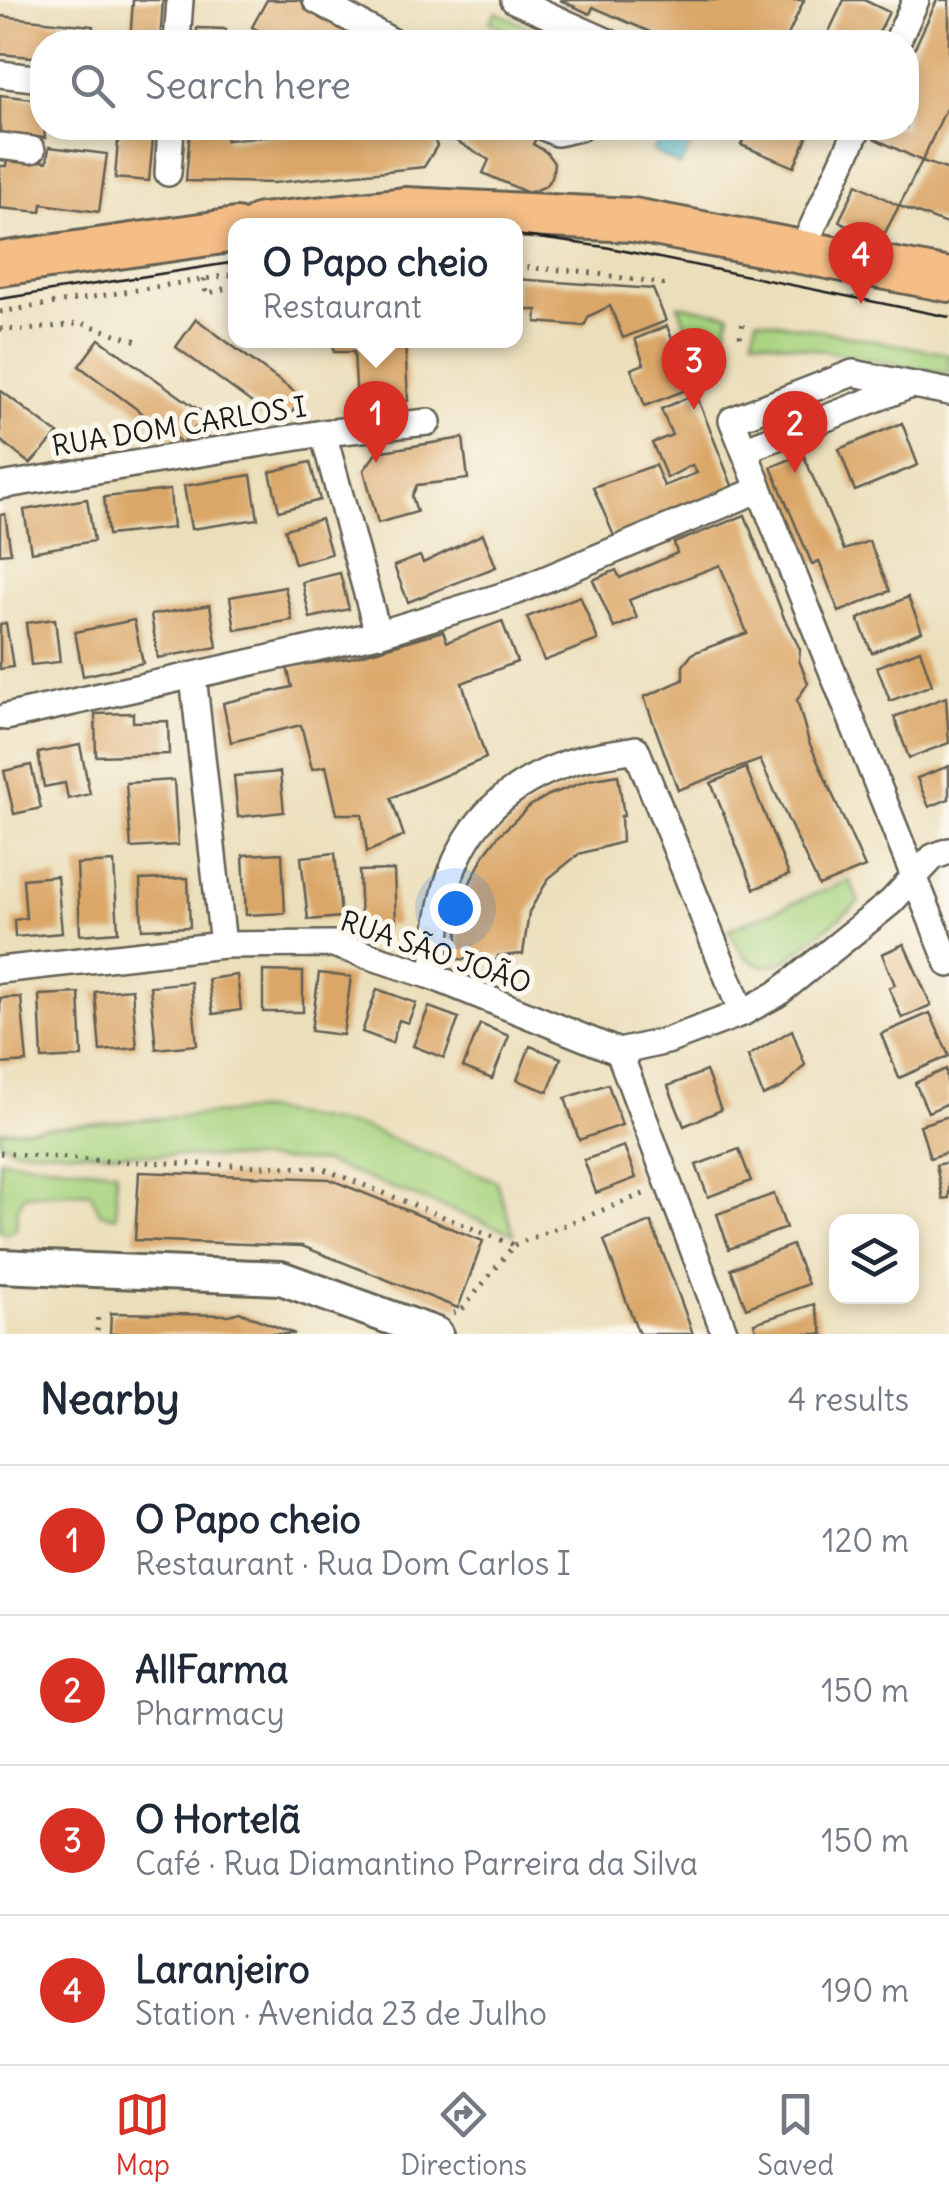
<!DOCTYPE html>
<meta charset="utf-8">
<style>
body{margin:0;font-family:Delius,sans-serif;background:#f2f2f3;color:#1f2937}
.controls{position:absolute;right:30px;bottom:30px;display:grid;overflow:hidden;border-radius:20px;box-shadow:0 5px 15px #0003}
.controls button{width:90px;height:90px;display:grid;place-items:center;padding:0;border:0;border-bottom:2px solid #e0e1e3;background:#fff;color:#1f2937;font:50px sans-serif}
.you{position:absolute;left:455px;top:908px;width:35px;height:35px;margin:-25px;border:8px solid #fff;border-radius:50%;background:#1a73e8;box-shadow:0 0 0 15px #1a73e833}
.badge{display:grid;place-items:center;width:65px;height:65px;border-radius:50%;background:#d93025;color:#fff;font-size:32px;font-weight:700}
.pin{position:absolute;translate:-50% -82px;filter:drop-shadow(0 2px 5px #0008)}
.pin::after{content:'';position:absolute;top:52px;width:35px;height:30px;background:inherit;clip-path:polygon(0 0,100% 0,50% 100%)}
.popup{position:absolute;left:228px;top:218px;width:295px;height:130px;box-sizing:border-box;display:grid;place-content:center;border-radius:20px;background:#fff;filter:drop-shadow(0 2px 8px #0005);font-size:32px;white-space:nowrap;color:#747a83}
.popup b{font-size:38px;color:#1f2937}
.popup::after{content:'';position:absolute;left:50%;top:100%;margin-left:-20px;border:20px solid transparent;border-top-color:#fff}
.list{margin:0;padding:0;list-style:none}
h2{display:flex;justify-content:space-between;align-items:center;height:130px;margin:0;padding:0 40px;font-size:42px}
h2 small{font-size:32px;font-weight:400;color:#747a83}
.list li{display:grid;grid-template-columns:65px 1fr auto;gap:30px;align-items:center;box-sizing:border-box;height:150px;padding:0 40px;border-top:2px solid #e0e1e3}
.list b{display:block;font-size:38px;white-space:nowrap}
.list p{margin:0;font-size:32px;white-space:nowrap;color:#747a83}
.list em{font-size:32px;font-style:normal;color:#747a83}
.icon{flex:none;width:55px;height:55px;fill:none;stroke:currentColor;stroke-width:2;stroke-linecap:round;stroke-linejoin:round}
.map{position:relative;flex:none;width:949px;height:1334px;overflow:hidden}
.search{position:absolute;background:#fff;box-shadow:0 5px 15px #0003;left:30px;right:30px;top:30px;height:110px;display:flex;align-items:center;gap:25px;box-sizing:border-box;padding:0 35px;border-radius:40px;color:#747a83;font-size:38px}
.sheet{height:730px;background:#fff}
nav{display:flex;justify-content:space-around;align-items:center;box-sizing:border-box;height:140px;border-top:2px solid #e0e1e3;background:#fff;font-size:28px;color:#747a83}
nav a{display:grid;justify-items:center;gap:5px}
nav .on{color:#d93025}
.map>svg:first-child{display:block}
</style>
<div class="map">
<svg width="949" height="1334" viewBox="0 0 949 1334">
<rect width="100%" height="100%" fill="#fbf7ec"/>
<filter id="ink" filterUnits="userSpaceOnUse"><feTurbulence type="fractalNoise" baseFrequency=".01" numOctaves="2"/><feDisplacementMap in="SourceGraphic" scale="20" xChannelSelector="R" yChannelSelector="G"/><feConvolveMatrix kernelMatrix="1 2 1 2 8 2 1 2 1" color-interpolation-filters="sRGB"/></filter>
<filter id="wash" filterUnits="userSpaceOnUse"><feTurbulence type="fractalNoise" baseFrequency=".0048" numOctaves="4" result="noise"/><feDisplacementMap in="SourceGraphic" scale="40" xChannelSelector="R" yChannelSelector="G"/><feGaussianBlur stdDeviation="2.25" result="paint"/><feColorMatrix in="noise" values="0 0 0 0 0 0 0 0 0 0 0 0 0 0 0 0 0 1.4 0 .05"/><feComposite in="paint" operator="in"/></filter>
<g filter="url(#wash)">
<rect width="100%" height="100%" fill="#ebdeba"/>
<g fill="#a9d481" stroke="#62784e" stroke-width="2.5">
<polygon points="496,12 543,33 537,42 527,42 490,22"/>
<polygon points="678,305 730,314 726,333 695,346"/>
<polygon points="757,319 949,354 949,374 753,338"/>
<path d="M850 880 859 902 788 959C758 977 740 956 729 929Z"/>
<polygon points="265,1110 365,1128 496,1181 514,1234 323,1162 15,1149 0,1142 0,1131"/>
<polygon points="0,1159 116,1171 116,1217 100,1213 90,1192 25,1195 17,1209 16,1228 8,1233 0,1232"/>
</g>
<polygon fill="#59c3d4" stroke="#3a7078" stroke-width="2.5" points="666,128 674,128 695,138 680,166 653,151"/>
<g id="blocks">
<g fill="#dba769">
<polygon points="133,0 163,0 160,42 130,42"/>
<polygon points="267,0 298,0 374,42 280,42 252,27"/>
<polygon points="560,0 804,0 785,42 673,42 593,7 590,14"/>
<polygon points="844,0 864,0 889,12 874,42 824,42"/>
<polygon points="937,0 949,0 949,102 922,161 873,138 878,128 906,128 906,67"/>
<polygon points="0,16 93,26 91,42 42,42 42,58 0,54"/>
<polygon points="197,28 226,29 226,42 196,42"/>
<polygon points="0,95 42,100 45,138 20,135 19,140 0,138"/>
<polygon points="119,128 154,128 149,181 115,178"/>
<polygon points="190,128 227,128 226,140 361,128 520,128 537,137 533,144 546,152 554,163 552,178 544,187 528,193 483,173 489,160 439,131 435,141 437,146 424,167 273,183 186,181"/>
<polygon points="749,128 811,128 794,167 741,145"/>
<polygon points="49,147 107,154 99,212 42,204 41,212 0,208 0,166 6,166 7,158 47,162"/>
<polygon points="922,161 949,170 949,225 899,206"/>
<polygon points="857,184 899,206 880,242 839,221"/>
<polygon points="516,279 653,289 666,321 623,338 610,306 589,316 584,326 536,322 537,310 516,310"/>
<polygon points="196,319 303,398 282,425 176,347"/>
<polygon points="667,326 691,388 645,406 631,369 644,364 635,339"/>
<polygon points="99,339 206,415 182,443 79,366"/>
<polygon points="333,341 405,341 408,401 357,403 354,352 334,352"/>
<polygon points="0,390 58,434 30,464 0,440"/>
<polygon points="696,394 733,488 614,536 593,487 655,465 664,486 697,473 692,465 667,478 652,443 672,435 661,409"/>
<polygon points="902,423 918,465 855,491 839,449"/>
<polygon points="463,438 468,479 417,485 412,496 417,512 378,523 364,470 377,452"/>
<polygon points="803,454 844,550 869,541 890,591 839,612 819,561 812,564 771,467"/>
<polygon points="310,462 320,500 279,511 270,472"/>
<polygon points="251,475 258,519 191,529 184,486"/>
<polygon points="170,490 173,528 108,535 104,497"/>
<polygon points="87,499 94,541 31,552 24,510"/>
<polygon points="5,514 11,553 0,554 0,515"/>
<polygon points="745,515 784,618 800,649 799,660 808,683 797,700 809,742 865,867 819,886 760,760 678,790 644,697 683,680 683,666 693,653 747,633 720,565 629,600 637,618 614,628 593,580 616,570 620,578 677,553 674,543"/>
<polygon points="321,519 331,554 295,564 285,529"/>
<polygon points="483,534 496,567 408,602 394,566 420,556 423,563"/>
<polygon points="340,573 349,609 310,618 302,582"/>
<polygon points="285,587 292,620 235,630 230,597"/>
<polygon points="580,596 598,640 544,661 527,617"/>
<polygon points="908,597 922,631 872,653 858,619"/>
<polygon points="210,605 217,647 158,658 151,615"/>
<polygon points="55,619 60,662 31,665 26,623"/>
<polygon points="134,620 143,663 83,676 75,632"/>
<polygon points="502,621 517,662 462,683 486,758 391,798 404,836 367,852 362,814 337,814 326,766 312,769 301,725 231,742 223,703 292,687 287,667 350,658 443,631 447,642"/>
<polygon points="6,623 13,667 0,669 0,624"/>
<polygon points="920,650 932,685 890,701 877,667"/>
<polygon points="946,697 949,743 909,758 894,717"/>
<polygon points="133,713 133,722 168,721 169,754 96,756 95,714"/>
<polygon points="80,745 90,794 68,799 65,783 44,787 38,753"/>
<polygon points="31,765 41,808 14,814 4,771"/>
<polygon points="949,766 949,799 929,807 917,778"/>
<polygon points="746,768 789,875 754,889 711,783"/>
<polygon points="280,772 284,812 238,817 234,776"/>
<polygon points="618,775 624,816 621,816 622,842 579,854 549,878 529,912 523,954 498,956 498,960 457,959 458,932 466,890 486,852 499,835 530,806 549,795 589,780"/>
<polygon points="174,780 178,845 131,848 126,783"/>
<polygon points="282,853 285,913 246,915 243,855"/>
<polygon points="335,853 341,917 308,920 301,857"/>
<polygon points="114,862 118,932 80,935 77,864"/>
<polygon points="394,870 396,925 361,926 359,871"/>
<polygon points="57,876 62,933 15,937 14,920 26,918 23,879"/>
<polygon points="188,878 190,927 142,929 140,880"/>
<polygon points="904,944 931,1005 902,1018 889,988 895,985 882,954"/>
<polygon points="263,971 303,972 303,1012 263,1012"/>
<polygon points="319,973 351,977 343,1035 311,1031"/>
<polygon points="237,975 241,1010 213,1014 208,979"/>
<polygon points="191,982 197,1045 156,1049 150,986"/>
<polygon points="132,989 137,1048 100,1051 95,992"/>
<polygon points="377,989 416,1003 408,1023 399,1020 392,1043 362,1032"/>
<polygon points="79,993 82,1057 42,1059 39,995"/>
<polygon points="21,997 27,1062 0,1064 0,998"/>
<polygon points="429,1007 459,1018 444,1058 413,1046"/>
<polygon points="930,1013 949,1056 899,1078 881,1034"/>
<polygon points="480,1024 509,1036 492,1079 463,1067"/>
<polygon points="792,1030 805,1065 783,1087 763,1096 748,1056"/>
<polygon points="530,1046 561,1058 548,1092 517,1080"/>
<polygon points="946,1069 949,1103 928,1112 915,1083"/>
<polygon points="706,1071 721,1110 684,1126 668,1086"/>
<polygon points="608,1084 622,1125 579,1140 565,1098"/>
<polygon points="949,1116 949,1152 930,1158 920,1125"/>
<polygon points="624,1146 636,1178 596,1193 584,1160"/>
<polygon points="739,1149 751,1181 708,1197 696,1165"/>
<polygon points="949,1162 949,1198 943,1199 936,1165"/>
<polygon points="139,1172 329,1179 483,1241 458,1308 302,1246 135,1240"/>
<polygon points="774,1194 786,1228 729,1249 717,1214"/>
<polygon points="651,1222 675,1285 693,1334 639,1334 627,1303 604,1240"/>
<polygon points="792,1245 808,1284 746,1308 731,1269"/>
<polygon points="814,1304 823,1334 757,1334 754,1323"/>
<polygon points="239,1312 295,1334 110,1334 111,1313 230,1315"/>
</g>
</g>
</g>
<g filter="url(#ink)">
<use href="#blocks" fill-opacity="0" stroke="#646053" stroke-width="2.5"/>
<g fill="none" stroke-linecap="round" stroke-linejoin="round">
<g stroke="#646053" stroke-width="30">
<g id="minor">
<polyline points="316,0 393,42"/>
<polyline points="514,0 608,42"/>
<polyline points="177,42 180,0"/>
<polyline points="897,42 916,0"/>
<polyline points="0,74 42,79"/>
<polyline points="546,128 557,133 579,128"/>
<polyline points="0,146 32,150"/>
<polyline points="168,173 171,128"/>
<polyline points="802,250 858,128"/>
<polyline points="949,392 853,373 732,420 949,964"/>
<polyline points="323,433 378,634"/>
<polyline points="744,450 911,385"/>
<polyline points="0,486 323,433 428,422"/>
<polyline points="193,676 223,945"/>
<polyline points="6,717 378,634 515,592 758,490"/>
<polyline points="0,970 223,945 333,944 434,977 619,1052 667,1041 742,1013 777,994 891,902 933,857 949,851"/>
<path d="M434 977C437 881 462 803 560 766 584 756 610 754 636 749L742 1013"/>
<polyline points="619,1052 725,1334"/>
</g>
</g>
<g stroke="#646053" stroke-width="38">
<polyline id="tertiary" points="0,1266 281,1278 436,1334"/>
</g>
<g stroke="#646053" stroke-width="48">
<g id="primary">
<polyline points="261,225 405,209 633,220 949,280"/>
<polyline points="0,264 236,230"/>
</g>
</g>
<g stroke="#646053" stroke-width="5" stroke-dasharray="2.5 8" stroke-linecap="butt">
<polyline points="516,267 579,271 668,285"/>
<polyline points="204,279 206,294 236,285"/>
<polyline points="0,312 236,274"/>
<polyline points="0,329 27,330 82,323 137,341"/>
<polyline points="740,337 744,317"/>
<polyline points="0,1153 108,1161 321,1168 514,1245 461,1311 454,1313"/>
<polyline points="514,1245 646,1193"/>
<polyline points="97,1331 98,1312"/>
</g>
<use href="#minor" stroke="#fff" stroke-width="25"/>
<use href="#tertiary" stroke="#fff" stroke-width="32"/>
<use href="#primary" stroke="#f6be87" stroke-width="42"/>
<g stroke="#1c1c1c" stroke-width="2.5">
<polyline points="516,235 605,247 949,317"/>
<polyline points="0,299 236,262"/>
</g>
</g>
</g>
<g text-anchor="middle" stroke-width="10" stroke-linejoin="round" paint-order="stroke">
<g font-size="28" fill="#1c1c1c" stroke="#fbf7ec">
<text transform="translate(179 426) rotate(-9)" y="10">RUA DOM CARLOS I</text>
<text transform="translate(436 952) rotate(19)" y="10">RUA SÃO JOÃO</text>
</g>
</g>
</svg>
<div class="controls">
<button><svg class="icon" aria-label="layers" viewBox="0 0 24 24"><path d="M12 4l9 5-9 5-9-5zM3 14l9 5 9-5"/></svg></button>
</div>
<div class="you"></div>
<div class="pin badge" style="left:376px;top:463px">1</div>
<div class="popup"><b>O Papo cheio</b>Restaurant</div>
<div class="pin badge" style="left:795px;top:473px">2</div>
<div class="pin badge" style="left:694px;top:410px">3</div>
<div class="pin badge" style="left:861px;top:304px">4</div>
<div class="search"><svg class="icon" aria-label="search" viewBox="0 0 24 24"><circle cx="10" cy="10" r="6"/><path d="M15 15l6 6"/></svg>Search here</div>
</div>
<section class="sheet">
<h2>Nearby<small>4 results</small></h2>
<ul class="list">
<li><span class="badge">1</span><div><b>O Papo cheio</b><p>Restaurant · Rua Dom Carlos I</p></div><em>120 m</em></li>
<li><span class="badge">2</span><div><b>AllFarma</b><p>Pharmacy</p></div><em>150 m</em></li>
<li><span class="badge">3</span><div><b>O Hortelã</b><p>Café · Rua Diamantino Parreira da Silva</p></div><em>150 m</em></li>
<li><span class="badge">4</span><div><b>Laranjeiro</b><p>Station · Avenida 23 de Julho</p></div><em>190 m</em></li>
</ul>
</section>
<nav>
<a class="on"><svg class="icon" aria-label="map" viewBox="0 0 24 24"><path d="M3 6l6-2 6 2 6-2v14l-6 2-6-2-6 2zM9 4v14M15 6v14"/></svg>Map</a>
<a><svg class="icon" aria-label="directions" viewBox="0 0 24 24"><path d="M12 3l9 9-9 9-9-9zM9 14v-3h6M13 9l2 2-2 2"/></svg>Directions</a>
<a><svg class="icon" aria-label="saved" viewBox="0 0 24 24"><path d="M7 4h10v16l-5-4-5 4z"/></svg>Saved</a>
</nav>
